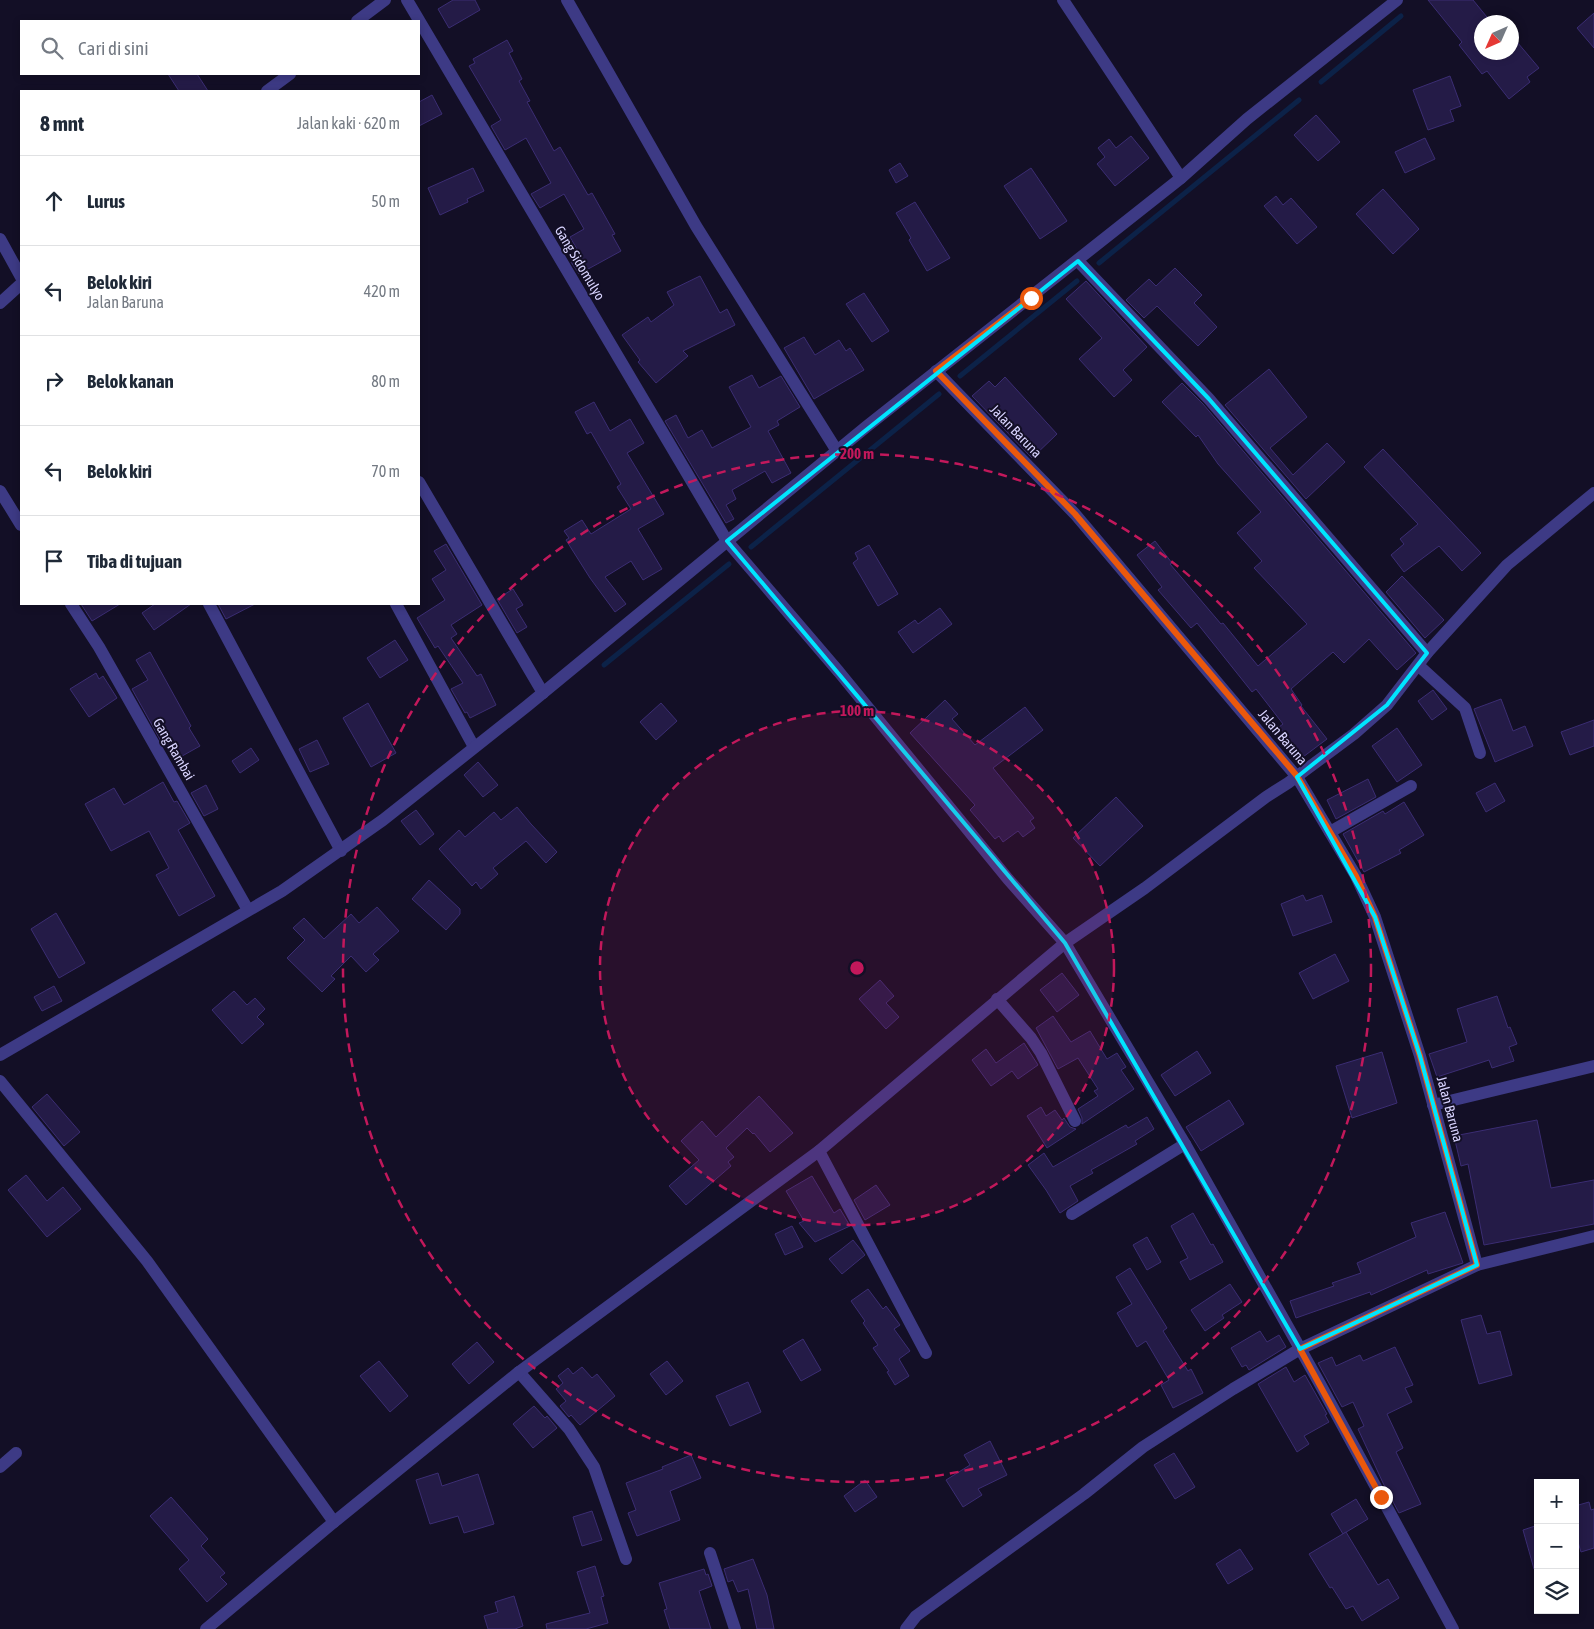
<!DOCTYPE html>
<html lang="id">
<meta charset="utf-8">
<style>
body{margin:0;font-family:"Asap Condensed",sans-serif;background:#f2f2f3;color:#1f2937}
.controls{position:absolute;right:15px;bottom:15px;display:grid;overflow:hidden;border-radius:0px;box-shadow:0 2px 8px #0003}
.controls button{width:45px;height:45px;display:grid;place-items:center;padding:0;border:0;border-bottom:1px solid #e0e1e3;background:#fff;color:#1f2937;font:25px sans-serif}
.compass{position:absolute;left:1474px;top:15px;width:45px;height:45px;border-radius:50%;background:#fff;box-shadow:0 2px 8px #0003;rotate:225deg}
.stop{position:absolute;width:15px;height:15px;margin:-11px;border:4px solid #ea580c;border-radius:50%;background:#fff}
.stop.end{background:#ea580c;border-color:#fff;box-shadow:0 1px 5px #0008}
.list{margin:0;padding:0;list-style:none}
h2{display:flex;justify-content:space-between;align-items:center;height:65px;margin:0;padding:0 20px;font-size:21px}
h2 small{font-size:16px;font-weight:400;color:#747a83}
.list li{display:grid;grid-template-columns:32px 1fr auto;gap:15px;align-items:center;box-sizing:border-box;height:90px;padding:0 20px;border-top:1px solid #e0e1e3}
.list b{display:block;font-size:19px;white-space:nowrap}
.list p{margin:0;font-size:16px;white-space:nowrap;color:#747a83}
.list em{font-size:16px;font-style:normal;color:#747a83}
.icon{flex:none;width:28px;height:28px;fill:none;stroke:currentColor;stroke-width:2;stroke-linecap:round;stroke-linejoin:round}
.map{position:relative;flex:none;width:1594px;height:1629px;overflow:hidden}
.search{position:absolute;background:#fff;box-shadow:0 2px 8px #0003;left:20px;top:20px;width:400px;height:55px;display:flex;align-items:center;gap:12px;box-sizing:border-box;padding:0 18px;border-radius:0px;color:#747a83;font-size:19px}
.panel{position:absolute;background:#fff;box-shadow:0 2px 8px #0003;left:20px;top:90px;width:400px;height:515px;border-radius:0px}
.map>svg:first-child{display:block}
</style>
<div class="map">
<svg width="1594" height="1629" viewBox="0 0 1594 1629">
<rect width="100%" height="100%" fill="#130f26"/>
<g fill="none" stroke-linecap="round" stroke-linejoin="round">
<g stroke="#0c2248" stroke-width="5">
<polyline points="1321,82 1401,16"/>
<polyline points="1099,263 1299,100"/>
<polyline points="960,376 1077,281"/>
<polyline points="751,547 939,394"/>
<polyline points="604,665 729,564"/>
</g>
</g>
<g fill="#241b47" stroke="#3b2d73">
<polygon points="453,0 475,0 480,10 449,28 438,9"/>
<polygon points="1428,0 1473,0 1491,22 1482,22 1482,52 1512,52 1512,36 1539,68 1527,77 1530,82 1509,99 1487,71 1482,74 1459,45 1462,42"/>
<polygon points="1594,13 1594,48 1577,28"/>
<polygon points="507,40 513,51 509,53 522,79 519,81 530,101 527,102 554,151 560,147 588,195 592,193 615,234 612,235 621,251 579,274 571,262 581,256 570,237 584,229 564,194 540,208 531,194 551,183 526,138 505,150 491,126 501,120 469,66 475,63 473,59"/>
<polygon points="168,74 197,74 208,91 179,91"/>
<polygon points="1450,76 1461,106 1450,110 1454,121 1428,130 1413,90"/>
<polygon points="432,95 442,114 419,126 419,102"/>
<polygon points="1316,115 1340,142 1318,161 1294,135"/>
<polygon points="1131,136 1149,158 1115,186 1097,164 1105,157 1098,148 1109,139 1116,148"/>
<polygon points="1425,138 1435,159 1405,173 1395,152"/>
<polygon points="900,163 908,176 896,183 889,170"/>
<polygon points="473,168 484,191 467,199 468,202 440,215 428,188"/>
<polygon points="1031,168 1067,221 1040,239 1004,186"/>
<polygon points="1383,189 1419,229 1393,254 1356,214"/>
<polygon points="1276,196 1283,205 1291,198 1317,227 1297,244 1264,206"/>
<polygon points="915,202 950,258 927,271 909,240 911,238 896,213"/>
<polygon points="1175,268 1202,295 1194,303 1217,327 1198,346 1157,306 1144,318 1126,300 1149,279 1156,286"/>
<polygon points="700,276 720,313 727,309 735,325 683,351 688,356 656,383 638,362 640,360 622,335 648,317 651,322 674,305 667,292"/>
<polygon points="1086,281 1147,347 1123,370 1132,380 1114,397 1079,359 1102,338 1066,299"/>
<polygon points="864,293 889,331 872,342 846,304"/>
<polygon points="804,337 815,355 839,340 846,351 850,348 864,370 814,399 784,348"/>
<polygon points="1269,369 1307,417 1270,448 1293,475 1327,443 1345,462 1306,499 1225,405"/>
<polygon points="752,375 759,388 781,376 800,407 777,421 779,425 768,431 791,473 772,483 765,471 732,490 736,499 726,505 734,519 726,523 665,421 676,415 688,438 702,430 712,448 751,427 729,387"/>
<polygon points="1005,377 1057,434 1032,458 972,396 989,381 995,387"/>
<polygon points="1182,383 1203,404 1416,653 1397,670 1369,639 1344,663 1333,652 1291,689 1302,705 1301,706 1327,739 1303,757 1279,727 1283,724 1256,689 1252,692 1197,623 1191,628 1158,590 1162,587 1137,555 1155,541 1172,563 1170,564 1221,624 1223,623 1258,666 1307,624 1254,568 1262,561 1237,533 1261,512 1218,464 1198,435 1196,437 1162,402"/>
<polygon points="594,402 610,431 630,419 644,443 627,453 664,514 638,529 662,569 643,580 631,561 605,577 626,604 615,612 590,578 566,540 569,538 564,531 582,520 591,534 631,509 617,487 621,484 591,432 587,434 575,412"/>
<polygon points="1383,449 1481,553 1462,571 1439,546 1404,572 1391,555 1404,544 1400,539 1418,524 1364,467"/>
<polygon points="446,544 482,605 451,625 457,634 451,638 477,676 481,674 496,705 470,718 467,712 465,713 451,689 463,683 438,646 435,648 417,618 445,600 432,579 446,570 434,551"/>
<polygon points="869,545 898,594 878,606 853,563 858,559 855,553"/>
<polygon points="1402,576 1444,620 1425,638 1386,592"/>
<polygon points="513,589 523,605 516,609 527,627 517,633 497,599"/>
<polygon points="81,604 120,604 92,621"/>
<polygon points="155,604 191,604 154,630 142,613"/>
<polygon points="218,604 255,604 226,619"/>
<polygon points="940,608 952,624 913,653 898,632 915,620 918,624"/>
<polygon points="395,640 408,660 380,678 367,658"/>
<polygon points="150,652 191,726 189,728 200,746 175,760 164,742 162,743 132,689 148,680 136,660"/>
<polygon points="96,673 99,679 103,676 117,698 89,717 70,689"/>
<polygon points="1433,690 1447,709 1432,720 1418,701"/>
<polygon points="1501,699 1513,731 1525,726 1533,746 1495,762 1474,709"/>
<polygon points="945,700 958,714 952,719 975,745 1025,707 1043,730 993,768 1034,818 1030,821 1035,828 1023,837 1018,831 1003,842 999,836 995,839 970,810 975,805 910,733"/>
<polygon points="368,703 396,753 371,767 343,718"/>
<polygon points="661,703 677,721 656,740 640,722"/>
<polygon points="1594,720 1594,746 1570,755 1561,732"/>
<polygon points="1397,728 1422,765 1397,782 1372,746"/>
<polygon points="317,740 329,764 310,772 299,749"/>
<polygon points="251,748 259,760 240,773 232,761"/>
<polygon points="478,762 498,785 483,797 464,775"/>
<polygon points="1368,779 1376,797 1336,819 1327,800"/>
<polygon points="163,782 174,802 177,801 190,823 178,830 215,896 179,916 156,875 169,868 149,831 111,851 85,804 114,788 124,805"/>
<polygon points="1495,783 1505,801 1486,812 1476,793"/>
<polygon points="206,785 218,809 204,816 191,793"/>
<polygon points="1116,797 1143,826 1100,866 1073,838"/>
<polygon points="1404,802 1424,835 1399,850 1401,853 1364,872 1343,834 1383,811 1385,814"/>
<polygon points="517,807 531,824 557,852 546,863 526,841 493,868 498,874 481,889 476,882 472,886 439,849 459,830 465,837 494,812 501,820"/>
<polygon points="416,810 434,834 420,845 401,821"/>
<polygon points="429,880 460,909 460,914 446,930 412,899"/>
<polygon points="1303,895 1306,901 1322,895 1332,922 1293,936 1281,904"/>
<polygon points="377,907 399,931 373,954 379,960 366,972 351,956 331,976 335,979 322,992 287,958 305,940 293,928 304,918 324,939 351,914 359,923"/>
<polygon points="56,913 85,963 59,978 31,929"/>
<polygon points="1335,954 1349,981 1313,999 1299,973"/>
<polygon points="1062,973 1079,995 1057,1012 1040,990"/>
<polygon points="880,980 894,996 886,1003 899,1017 886,1029 859,999"/>
<polygon points="54,986 62,1001 42,1011 34,997"/>
<polygon points="234,991 247,1005 255,998 265,1009 257,1017 264,1024 242,1044 212,1010"/>
<polygon points="1497,996 1508,1028 1510,1027 1517,1044 1509,1047 1514,1061 1492,1068 1489,1060 1437,1077 1429,1054 1467,1042 1457,1009"/>
<polygon points="1053,1016 1071,1042 1090,1031 1107,1059 1117,1053 1126,1067 1121,1070 1134,1089 1082,1124 1082,1118 1078,1109 1098,1096 1094,1091 1098,1089 1078,1058 1058,1069 1036,1028"/>
<polygon points="1024,1043 1038,1065 1018,1079 1012,1071 991,1086 972,1060 986,1049 996,1063"/>
<polygon points="1197,1051 1211,1073 1175,1096 1161,1075"/>
<polygon points="1382,1052 1397,1103 1352,1118 1336,1066"/>
<polygon points="47,1094 80,1132 64,1146 32,1107"/>
<polygon points="759,1096 793,1133 770,1152 754,1133 753,1134 747,1128 726,1148 734,1157 728,1162 731,1166 686,1205 669,1186 699,1160 681,1141 702,1121 716,1137"/>
<polygon points="1229,1100 1244,1124 1201,1151 1186,1127"/>
<polygon points="1041,1107 1046,1116 1055,1110 1062,1120 1064,1118 1070,1127 1076,1129 1047,1148 1027,1116"/>
<polygon points="1147,1117 1154,1129 1135,1141 1137,1144 1091,1170 1093,1173 1070,1186 1078,1201 1060,1213 1046,1190 1028,1165 1044,1153 1053,1167 1126,1125 1128,1128"/>
<polygon points="1537,1120 1551,1188 1594,1180 1594,1224 1484,1245 1468,1164 1461,1166 1454,1136"/>
<polygon points="26,1175 47,1201 63,1187 81,1209 47,1237 8,1190"/>
<polygon points="812,1176 834,1213 840,1209 850,1226 815,1242 799,1223 804,1221 786,1191"/>
<polygon points="876,1185 890,1205 865,1220 854,1200"/>
<polygon points="1445,1212 1463,1263 1428,1274 1427,1270 1371,1295 1370,1292 1296,1318 1290,1301 1334,1286 1332,1283 1361,1273 1357,1263 1416,1237 1411,1223"/>
<polygon points="1193,1213 1211,1245 1213,1244 1223,1262 1190,1280 1180,1262 1188,1258 1171,1226"/>
<polygon points="792,1226 803,1247 785,1255 775,1234"/>
<polygon points="1147,1237 1161,1262 1147,1270 1133,1245"/>
<polygon points="853,1240 865,1255 842,1274 829,1259"/>
<polygon points="1130,1268 1167,1328 1163,1331 1188,1371 1191,1369 1203,1393 1173,1408 1161,1385 1169,1380 1146,1341 1137,1347 1117,1313 1132,1304 1116,1277"/>
<polygon points="1230,1284 1242,1302 1222,1315 1224,1318 1205,1331 1191,1310"/>
<polygon points="868,1289 883,1309 886,1306 900,1325 894,1329 910,1351 899,1359 909,1376 895,1385 887,1372 889,1371 873,1348 878,1345 863,1323 865,1321 851,1301"/>
<polygon points="1481,1315 1487,1334 1500,1331 1512,1375 1479,1384 1461,1320"/>
<polygon points="1260,1331 1267,1342 1279,1335 1286,1347 1249,1370 1246,1365 1242,1367 1231,1348"/>
<polygon points="803,1339 821,1370 801,1381 783,1351"/>
<polygon points="477,1342 494,1362 469,1384 452,1364"/>
<polygon points="1395,1347 1413,1385 1405,1388 1412,1402 1387,1414 1403,1448 1396,1452 1421,1504 1399,1513 1384,1485 1358,1429 1364,1426 1353,1402 1342,1407 1318,1363 1332,1357 1336,1366 1360,1355 1363,1361"/>
<polygon points="379,1361 408,1396 390,1412 360,1376"/>
<polygon points="667,1361 683,1381 666,1395 650,1374"/>
<polygon points="582,1367 592,1378 597,1374 615,1396 580,1425 571,1415 569,1417 560,1406 566,1401 556,1389 563,1383 558,1376 568,1368 573,1374"/>
<polygon points="1286,1367 1294,1382 1305,1375 1327,1414 1325,1415 1329,1422 1304,1436 1309,1444 1297,1452 1258,1384"/>
<polygon points="748,1382 761,1412 730,1426 716,1396"/>
<polygon points="534,1406 545,1418 547,1416 557,1428 533,1448 513,1424"/>
<polygon points="990,1441 1007,1475 978,1489 982,1495 963,1507 946,1480 970,1465 964,1455"/>
<polygon points="1174,1453 1195,1487 1175,1499 1154,1465"/>
<polygon points="691,1455 701,1478 670,1491 680,1520 637,1536 628,1513 636,1510 626,1483 663,1469 662,1467"/>
<polygon points="438,1473 442,1486 478,1474 494,1524 464,1533 458,1516 430,1524 416,1480"/>
<polygon points="865,1480 877,1497 855,1512 844,1496"/>
<polygon points="171,1497 208,1539 201,1546 225,1573 220,1577 227,1584 207,1602 179,1569 189,1560 150,1516"/>
<polygon points="1356,1499 1368,1519 1343,1534 1331,1514"/>
<polygon points="1589,1502 1591,1510 1594,1509 1594,1548 1581,1552 1575,1532 1575,1506"/>
<polygon points="592,1511 602,1540 582,1546 573,1517"/>
<polygon points="1538,1525 1538,1568 1534,1569 1523,1530"/>
<polygon points="1346,1532 1378,1585 1388,1579 1399,1598 1362,1621 1353,1606 1346,1609 1332,1587 1330,1588 1309,1554"/>
<polygon points="1240,1549 1253,1569 1228,1584 1216,1564"/>
<polygon points="753,1559 767,1595 774,1629 757,1629 748,1589 738,1592 733,1580 728,1582 724,1569"/>
<polygon points="595,1566 604,1596 601,1597 608,1623 586,1629 547,1629 546,1624 590,1613 577,1572"/>
<polygon points="704,1569 706,1575 708,1574 712,1586 699,1591 711,1629 670,1629 664,1610 667,1609 659,1583"/>
<polygon points="514,1596 523,1626 515,1629 488,1629 484,1616 498,1612 495,1602"/>
</g>
<g fill="none" stroke-linecap="round" stroke-linejoin="round">
<g stroke="#3d3a85" stroke-width="12">
<polyline points="407,0 727,541 839,672 1008,879 1065,943 1185,1144 1320,1384 1453,1629"/>
<polyline points="567,0 696,226 837,451"/>
<polyline points="1063,0 1181,178"/>
<polyline points="357,21 385,0"/>
<polyline points="267,91 290,74"/>
<polyline points="0,239 21,277"/>
<polyline points="1078,261 1209,399 1427,653"/>
<polyline points="0,303 21,284"/>
<polyline points="936,371 1075,514 1297,777 1356,876 1375,917 1420,1056 1477,1265"/>
<polyline points="419,482 543,693"/>
<polyline points="0,491 21,525"/>
<polyline points="71,604 99,647 248,910"/>
<polyline points="209,604 341,851"/>
<polyline points="396,604 474,747"/>
<polyline points="1418,665 1465,708 1480,753"/>
<polyline points="1330,832 1411,786"/>
<polyline points="997,999 1031,1038 1041,1053 1075,1121"/>
<polyline points="0,1055 282,891 383,820 527,706 866,427 1181,178 1247,119 1397,0"/>
<polyline points="0,1081 147,1261 334,1522"/>
<polyline points="1433,1105 1594,1066"/>
<polyline points="819,1151 926,1353"/>
<polyline points="1072,1214 1185,1144"/>
<polyline points="519,1372 569,1429 594,1467 626,1559"/>
<polyline points="0,1467 16,1453"/>
<polyline points="710,1553 735,1629"/>
<polyline points="206,1629 334,1522 519,1372 819,1151 1065,943 1145,888 1266,797 1288,783 1354,734 1387,705 1427,653 1507,565 1594,493"/>
<polyline points="906,1629 916,1616 1084,1494 1143,1447 1233,1389 1300,1349 1477,1265 1594,1236"/>
</g>
</g>
<g fill="none" stroke-linecap="round" stroke-linejoin="round">
<polyline stroke="#ea580c" stroke-width="6" points="1031,298 936,371 1075,514 1297,776 1356,876 1375,917 1420,1056 1477,1265 1300,1349 1381,1497"/>
</g>
<path fill="none" stroke="#00e5ff" stroke-width="4" stroke-linejoin="round" d="M1078 261 1209 399 1427 653 1387 705 1297 777 1375 917 1420 1056 1477 1265 1300 1349 1065 943 727 541Z"/>
<circle cx="857" cy="968" r="257" fill="#c2185b" fill-opacity=".12"/>
<g fill="none" stroke="#c2185b" stroke-width="2.5" stroke-dasharray="9 6">
<circle cx="857" cy="968" r="257"/>
<circle cx="857" cy="968" r="514"/>
</g>
<g text-anchor="middle" stroke-width="4" stroke-linejoin="round" paint-order="stroke">
<g font-size="14" fill="#d9d4ff" stroke="#130f26">
<text transform="translate(580 263) rotate(59)" y="5">Gang Sidomulyo</text>
<text transform="translate(1016 431) rotate(46)" y="5">Jalan Baruna</text>
<text transform="translate(1283 737) rotate(50)" y="5">Jalan Baruna</text>
<text transform="translate(174 749) rotate(60)" y="5">Gang Rambai</text>
<text transform="translate(1450 1109) rotate(75)" y="5">Jalan Baruna</text>
</g>
</g>
<circle cx="857" cy="968" r="8" fill="#c2185b" stroke="#130f26" stroke-width="2.5"/>
<g font-size="15" text-anchor="middle" font-weight="bold" fill="#c2185b" stroke="#130f26" stroke-width="4" stroke-linejoin="round" paint-order="stroke">
<text x="857" y="459">200 m</text>
<text x="857" y="716">100 m</text>
</g>
</svg>
<div class="controls">
<button>+</button>
<button>−</button>
<button><svg class="icon" aria-label="layers" viewBox="0 0 24 24"><path d="M12 4l9 5-9 5-9-5zM3 14l9 5 9-5"/></svg></button>
</div>
<svg class="compass" viewBox="-18 -18 36 36"><path d="M0-13l5 13h-10z" fill="#e53935"/><path d="M0 13l5-13h-10z" fill="#747a83"/></svg>
<div class="stop" style="left:1031px;top:298px"></div>
<div class="stop end" style="left:1381px;top:1497px"></div>
<div class="search"><svg class="icon" aria-label="search" viewBox="0 0 24 24"><circle cx="10" cy="10" r="6"/><path d="M15 15l6 6"/></svg>Cari di sini</div>
<section class="panel">
<h2>8 mnt<small>Jalan kaki · 620 m</small></h2>
<ul class="list">
<li><svg class="icon" aria-label="ahead" viewBox="0 0 24 24"><path d="M12 20V5M6 11l6-6 6 6"/></svg><div><b>Lurus</b></div><em>50 m</em></li>
<li><svg class="icon" aria-label="left" viewBox="0 0 24 24"><path d="M17 20v-9H6M10 6l-5 5 5 5"/></svg><div><b>Belok kiri</b><p>Jalan Baruna</p></div><em>420 m</em></li>
<li><svg class="icon" aria-label="right" viewBox="0 0 24 24"><path d="M7 20v-9h11M14 6l5 5-5 5"/></svg><div><b>Belok kanan</b></div><em>80 m</em></li>
<li><svg class="icon" aria-label="left" viewBox="0 0 24 24"><path d="M17 20v-9H6M10 6l-5 5 5 5"/></svg><div><b>Belok kiri</b></div><em>70 m</em></li>
<li><svg class="icon" aria-label="arrive" viewBox="0 0 24 24"><path d="M6 21V4h12l-3 4 3 4H6"/></svg><div><b>Tiba di tujuan</b></div></li>
</ul>
</section>
</div>
